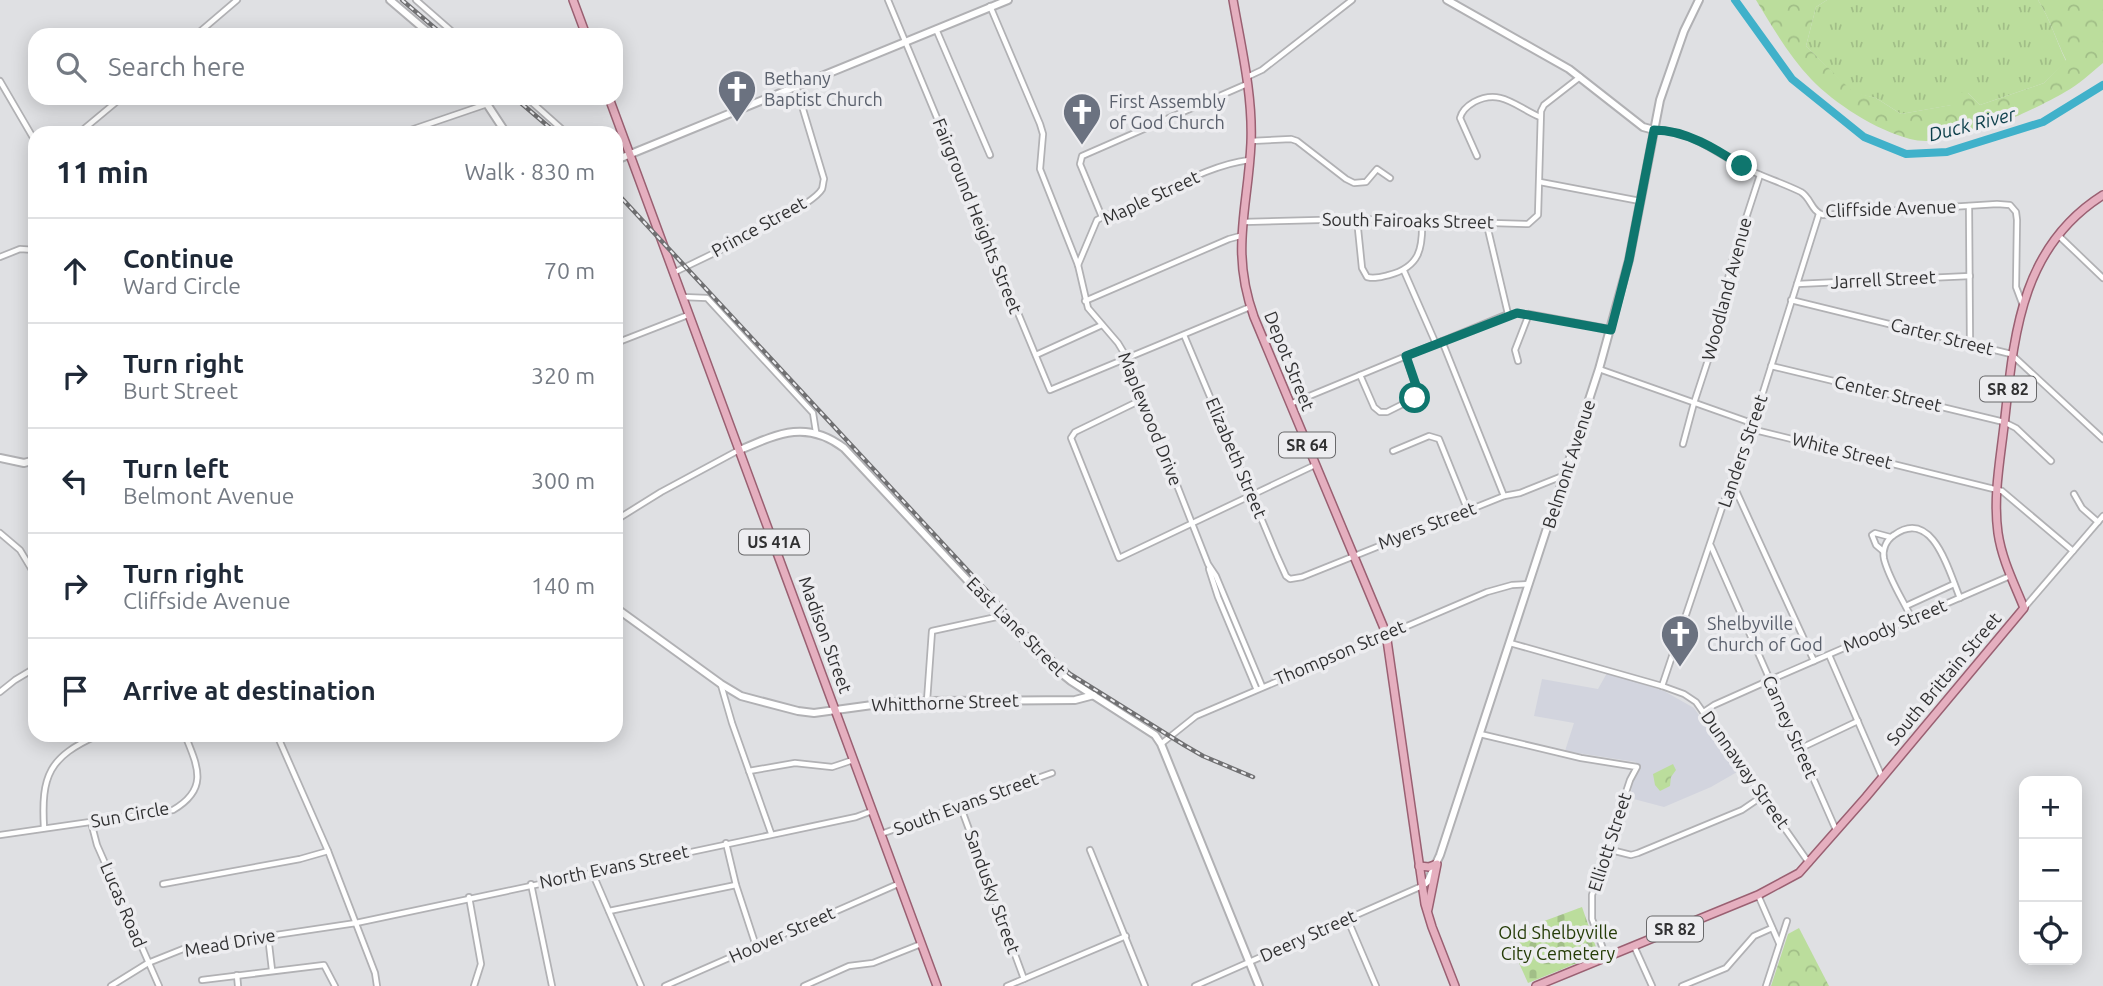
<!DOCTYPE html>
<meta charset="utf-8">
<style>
body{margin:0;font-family:Ubuntu,sans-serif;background:#f6f6f7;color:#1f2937}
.controls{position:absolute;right:21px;bottom:21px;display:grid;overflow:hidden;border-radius:14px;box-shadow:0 4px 18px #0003}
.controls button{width:63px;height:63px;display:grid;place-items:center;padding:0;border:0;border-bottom:2px solid #e0e1e3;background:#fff;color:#1f2937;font:35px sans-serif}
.stop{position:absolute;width:21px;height:21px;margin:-16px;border:5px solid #0f766e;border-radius:50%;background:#fff}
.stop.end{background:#0f766e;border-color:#fff;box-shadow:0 2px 7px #0008}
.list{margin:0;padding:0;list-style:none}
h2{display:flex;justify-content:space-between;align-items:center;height:91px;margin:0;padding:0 28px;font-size:30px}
h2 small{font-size:23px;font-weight:400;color:#747a83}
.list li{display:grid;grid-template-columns:46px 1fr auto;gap:21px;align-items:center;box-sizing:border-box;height:105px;padding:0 28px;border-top:2px solid #e0e1e3}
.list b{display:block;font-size:26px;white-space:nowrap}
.list p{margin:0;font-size:23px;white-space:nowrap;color:#747a83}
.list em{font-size:23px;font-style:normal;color:#747a83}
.icon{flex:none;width:38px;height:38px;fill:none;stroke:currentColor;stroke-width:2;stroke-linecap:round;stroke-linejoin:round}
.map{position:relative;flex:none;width:2103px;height:986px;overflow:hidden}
.search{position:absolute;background:#fff;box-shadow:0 4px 18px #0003;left:28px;top:28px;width:595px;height:77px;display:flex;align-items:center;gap:18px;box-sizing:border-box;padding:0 24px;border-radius:21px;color:#747a83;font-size:26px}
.panel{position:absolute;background:#fff;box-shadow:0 4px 18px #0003;left:28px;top:126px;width:595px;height:616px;border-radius:21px}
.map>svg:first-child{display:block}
</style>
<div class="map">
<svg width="2103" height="986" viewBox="0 0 2103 986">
<defs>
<pattern id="grass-tufts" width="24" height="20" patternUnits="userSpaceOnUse" patternTransform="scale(1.75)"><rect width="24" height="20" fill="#bbdd9c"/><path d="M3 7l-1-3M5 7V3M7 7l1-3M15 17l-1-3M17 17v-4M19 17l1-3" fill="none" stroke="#a1be87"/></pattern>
<pattern id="forest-crowns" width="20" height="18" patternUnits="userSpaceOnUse" patternTransform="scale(1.75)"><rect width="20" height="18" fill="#bbdd9c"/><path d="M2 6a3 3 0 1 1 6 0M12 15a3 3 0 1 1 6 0" fill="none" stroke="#a1be87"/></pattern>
<pattern id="cemetery-stones" width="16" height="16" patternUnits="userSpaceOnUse" patternTransform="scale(1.75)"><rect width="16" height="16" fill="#bbdd9c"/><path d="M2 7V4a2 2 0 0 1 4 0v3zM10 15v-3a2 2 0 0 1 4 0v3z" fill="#a1be87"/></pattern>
</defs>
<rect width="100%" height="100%" fill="#dfe0e3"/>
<polygon fill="#d2d4de" points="1607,673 1664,691 1694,708 1737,772 1711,787 1664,807 1630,798 1636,762 1565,751 1574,723 1534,716 1542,679 1598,689"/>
<path fill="url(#grass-tufts)" d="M1827 0H2038C2050 19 2056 40 2066 61L2044 83 1980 105 1968 93 1952 105 1901 114 1876 98 1853 93 1806 46 1816 7Z"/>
<g fill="url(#forest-crowns)">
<path d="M1756 0H1827L1816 7 1806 46 1853 92 1876 98 1901 114 1951 105 1954 92 1968 93 1980 105 2044 83 2066 60C2056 40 2050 19 2038 0H2103V63C2091 73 2078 85 2065 92 2031 112 1948 150 1910 139 1876 130 1835 104 1811 79 1789 56 1772 26 1756 0Z"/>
<polygon points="1673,764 1676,770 1671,777 1670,786 1660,791 1655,785 1653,774"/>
<polygon points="1799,928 1829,986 1771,986 1788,934"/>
</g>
<polygon fill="url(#cemetery-stones)" points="1582,907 1597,950 1597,955 1528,983 1518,961 1527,956 1519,941 1522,940 1520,930"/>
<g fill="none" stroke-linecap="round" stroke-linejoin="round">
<polyline stroke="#40b1ca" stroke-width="8" points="1735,0 1792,79 1864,137 1906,154 1947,152 2043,122 2103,85"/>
<g stroke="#b1b1b4" stroke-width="8">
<g id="street">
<polyline points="416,0 456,35"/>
<polyline points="888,0 1050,390 1250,307"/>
<polyline points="990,6 1040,124 1043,134 1040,169 1078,265 1088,308 1118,343 1127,358 1208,564 1216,576 1262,686"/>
<polyline points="936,29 990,155"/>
<polyline points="196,35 237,0"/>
<polyline points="1247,77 1262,70 1352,0"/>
<polyline points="0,81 35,141"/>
<polyline points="527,98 564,131"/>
<path d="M1655 130C1690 130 1716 153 1745 168 1763 177 1783 183 1801 192 1811 198 1811 211 1823 215L1997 204 2010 205 2016 212 2017 220 2016 287 2022 303"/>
<polyline points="79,133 121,98"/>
<polyline points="402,133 487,104"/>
<polyline points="1251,141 1291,139 1297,141 1346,179 1354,183 1366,182 1377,169 1390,178"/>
<path d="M1477 156 1460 118C1462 110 1467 106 1474 102 1501 88 1516 107 1540 117"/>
<polyline points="1540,182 1640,201"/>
<polyline points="1969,206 1970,344"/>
<polyline points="1102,217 1080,164 1082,156 1247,84"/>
<path d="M1357 219 1362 268 1367 277C1375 279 1381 277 1389 275 1420 267 1423 248 1422 220"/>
<polyline points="1486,221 1508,314"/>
<polyline points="1243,222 1357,219 1528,224 1538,215 1541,111 1544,105 1580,77"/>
<polyline points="2059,236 2103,278"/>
<polyline points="0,257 20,249 35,250"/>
<path d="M1078 265 1097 220C1109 213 1124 210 1137 204 1173 188 1210 165 1249 160"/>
<polyline points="1404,271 1436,344"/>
<path d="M673 273C699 260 811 209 822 189 823 186 823 182 824 179L796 86"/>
<polyline points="1797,284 1970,276"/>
<polyline points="683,297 707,298 813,413 816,432"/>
<polyline points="1791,300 2011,354 2103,439"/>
<polyline points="1085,301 1229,239 1240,236"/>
<polyline points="1184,335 1277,556 1286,576 1290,579 1302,577 1504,496 1520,493 1565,475"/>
<polyline points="1442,341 1504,496"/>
<polyline points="616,343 688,315"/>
<polyline points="1036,355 1102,325"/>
<polyline points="1518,361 1515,350 1529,314"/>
<polyline points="1771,366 2004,422 2016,428 2051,461"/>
<polyline points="1599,369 1746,421 1759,431 2002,491 2073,551"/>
<polyline points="1360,375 1374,407 1380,412 1387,412 1415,398 1418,394 1406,356"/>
<polyline points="1143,399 1075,432 1071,438 1119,558 1315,465"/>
<polyline points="1290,404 1508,314 1529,314 1610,329"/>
<polyline points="1683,444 1694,403 1725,308 1727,283 1733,258 1760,175"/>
<polyline points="1393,451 1429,436 1439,439 1468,511"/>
<polyline points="1732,482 1814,661"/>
<polyline points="2074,494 2082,508 2098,522"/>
<polyline points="616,520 661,492 739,450"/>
<polyline points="0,533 20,550 35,575"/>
<polyline points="1711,546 1836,830"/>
<polyline points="1883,551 1876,545 1872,535 1875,533 1890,537"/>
<polyline points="1209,569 1218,597 1256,688"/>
<polyline points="1906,606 1954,584"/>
<polyline points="2024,608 2103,516"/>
<path d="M1912 619C1903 600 1889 579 1884 559 1882 550 1886 540 1894 535 1933 507 1949 572 1960 598"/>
<polyline points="1510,643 1662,686 1684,694 1696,702 1809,863"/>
<polyline points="1829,655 1882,777"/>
<polyline points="721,685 732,723 771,833"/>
<polyline points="1662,686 1731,481 1753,424 1819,214"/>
<polyline points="0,692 15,680 35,668"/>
<polyline points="927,701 932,631 1001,616"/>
<polyline points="1705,711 1714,705 1770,680 2010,576"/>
<polyline points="1480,734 1581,758 1637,767 1630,780 1592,895 1592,919 1606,957"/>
<polyline points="277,735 328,851 375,973 377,986"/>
<polyline points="1161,744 1196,716 1487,592 1512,585 1529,584"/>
<polyline points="1799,749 1858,721"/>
<polyline points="749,771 795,763 832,767 853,760"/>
<polyline points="960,805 1024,979"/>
<polyline points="91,822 97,845 159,986"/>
<path d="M44 828C41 775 49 757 98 735"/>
<polyline points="881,834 1052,773"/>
<path d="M0 835 173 810C209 789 198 767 185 735"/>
<polyline points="726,843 736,885 756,946"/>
<polyline points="1607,849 1631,855 1638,853 1742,810 1764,795"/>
<polyline points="1090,850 1145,986"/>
<polyline points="592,872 641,986"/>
<polyline points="163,884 300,859 328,851"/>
<polyline points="531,884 552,986"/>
<polyline points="1758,895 1779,943"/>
<polyline points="469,897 481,964 474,986"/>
<polyline points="609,911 736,885"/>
<polyline points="1347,918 1376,986"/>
<polyline points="268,936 272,970"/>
<polyline points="1634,946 1652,986"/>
<polyline points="237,975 238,986"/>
<polyline points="202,980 324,965 335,986"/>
<polyline points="111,986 148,963 183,949 356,923 856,817 872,811"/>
<polyline points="665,986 898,884"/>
<polyline points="804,986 849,966 873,963 921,944"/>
<polyline points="1007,986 1126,936"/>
<polyline points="1195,986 1422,886"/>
<polyline points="1682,986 1726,968 1754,936 1772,928"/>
<polyline points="1766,986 1787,921"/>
</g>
</g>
<g stroke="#b1b1b4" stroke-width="10">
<g id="secondary">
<polyline points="390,0 431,35"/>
<polyline points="1447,0 1569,69 1643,127 1654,130"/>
<polyline points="483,98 506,133"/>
<polyline points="616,160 1008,0"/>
<path d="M740 450C779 433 807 420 844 448L1011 627 1045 660 1071 681 1155 735 1161 744 1259 986"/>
<polyline points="0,458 24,463 35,460"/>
<polyline points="616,608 721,684 741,696 798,711 814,713 887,703 927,701 1075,700 1094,695"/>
<polyline points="1422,886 1428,881 1440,855 1599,369 1629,260 1660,100 1684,31 1699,0"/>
</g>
</g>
<g stroke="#9a6072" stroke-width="10">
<g id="primary">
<polyline points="573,0 586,35"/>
<path d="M1233 0C1241 46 1253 95 1251 143 1248 209 1230 250 1254 317L1386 633 1425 904 1432 927 1455 986"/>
<polyline points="609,98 937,986"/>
<polyline points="1419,866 1429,867 1437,864 1428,909"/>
<path d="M1536 986 1758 895 1799 873 1866 797 2024 608C2014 583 2002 560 1998 533 1993 497 2000 461 2004 426 2014 338 2019 248 2103 195"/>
</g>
</g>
<use href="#street" stroke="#fff" stroke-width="4.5"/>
<use href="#secondary" stroke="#fff" stroke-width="6"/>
<use href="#primary" stroke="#e5afbf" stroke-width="7"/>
<g stroke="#707072" stroke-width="4.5">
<g id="rail">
<polyline points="402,0 443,35"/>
<polyline points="515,98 556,133"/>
<polyline points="616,192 1037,645 1070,674 1184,745 1203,756 1253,777"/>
</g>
</g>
<use href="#rail" stroke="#ededf0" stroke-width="2" stroke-dasharray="5" stroke-linecap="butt"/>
</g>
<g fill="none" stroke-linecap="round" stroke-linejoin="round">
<path stroke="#0f766e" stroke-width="9" d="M1415 398 1418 391 1406 356 1517 313 1611 330 1629 260 1654 130C1686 130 1716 149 1742 166"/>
</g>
<defs>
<g id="church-pin" transform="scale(2.0125)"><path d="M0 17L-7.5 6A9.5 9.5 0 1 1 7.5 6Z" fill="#6b7280" stroke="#ededf0"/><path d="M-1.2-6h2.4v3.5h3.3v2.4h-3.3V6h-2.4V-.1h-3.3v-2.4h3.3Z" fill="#fff"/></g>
</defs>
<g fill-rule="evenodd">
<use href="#church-pin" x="737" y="89"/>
<use href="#church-pin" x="1082" y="112"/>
<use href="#church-pin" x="1680" y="634"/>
</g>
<g text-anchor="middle" stroke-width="7" stroke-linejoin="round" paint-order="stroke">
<g fill="#ededf0" stroke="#69696b" stroke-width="2">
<rect x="1980" y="376.5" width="56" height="25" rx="5"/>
<rect x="1279" y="432.5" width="56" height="25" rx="5"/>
<rect x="739" y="529.5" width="70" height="25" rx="5"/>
<rect x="1647" y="916.5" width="56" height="25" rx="5"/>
</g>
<g font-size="16" font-weight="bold" fill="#313132">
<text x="2008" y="395">SR 82</text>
<text x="1307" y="451">SR 64</text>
<text x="774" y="548">US 41A</text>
<text x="1675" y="935">SR 82</text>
</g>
<g font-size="18" fill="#5b616d" stroke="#ededf0" text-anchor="start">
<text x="764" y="85">Bethany<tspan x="764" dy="21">Baptist Church</tspan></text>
<text x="1109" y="108">First Assembly<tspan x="1109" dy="21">of God Church</tspan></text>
<text x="1707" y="630">Shelbyville<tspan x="1707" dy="21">Church of God</tspan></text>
</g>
<g font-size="18" fill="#313132" stroke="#ededf0">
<text transform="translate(1151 198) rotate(-25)" y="6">Maple Street</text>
<text transform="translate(1891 209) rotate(-2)" y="6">Cliffside Avenue</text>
<text transform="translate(977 216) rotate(68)" y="6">Fairground Heights Street</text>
<text transform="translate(1408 221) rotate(1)" y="6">South Fairoaks Street</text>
<text transform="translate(759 227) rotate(-29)" y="6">Prince Street</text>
<text transform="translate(1883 280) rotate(-3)" y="6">Jarrell Street</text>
<text transform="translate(1727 289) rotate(-75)" y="6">Woodland Avenue</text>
<text transform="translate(1942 337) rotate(14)" y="6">Carter Street</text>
<text transform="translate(1289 361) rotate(68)" y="6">Depot Street</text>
<text transform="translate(1888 394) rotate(13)" y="6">Center Street</text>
<text transform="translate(1150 419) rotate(68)" y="6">Maplewood Drive</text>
<text transform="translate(1743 451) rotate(-71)" y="6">Landers Street</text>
<text transform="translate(1842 451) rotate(14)" y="6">White Street</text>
<text transform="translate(1236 458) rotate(67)" y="6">Elizabeth Street</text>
<text transform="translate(1569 464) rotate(-72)" y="6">Belmont Avenue</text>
<text transform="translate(1427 526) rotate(-21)" y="6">Myers Street</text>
<text transform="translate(1895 626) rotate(-23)" y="6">Moody Street</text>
<text transform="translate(1016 627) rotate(45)" y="6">East Lane Street</text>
<text transform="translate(825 635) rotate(70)" y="6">Madison Street</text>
<text transform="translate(1340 653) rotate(-23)" y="6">Thompson Street</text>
<text transform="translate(1944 679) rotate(-50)" y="6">South Brittain Street</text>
<text transform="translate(945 703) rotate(-2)" y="6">Whitthorne Street</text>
<text transform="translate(1790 727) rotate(66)" y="6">Carney Street</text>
<text transform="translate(1745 770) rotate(55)" y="6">Dunnaway Street</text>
<text transform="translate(966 804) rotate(-20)" y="6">South Evans Street</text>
<text transform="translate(130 815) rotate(-10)" y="6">Sun Circle</text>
<text transform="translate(1610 842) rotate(-72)" y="6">Elliott Street</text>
<text transform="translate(614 867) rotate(-12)" y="6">North Evans Street</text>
<text transform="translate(992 892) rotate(70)" y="6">Sandusky Street</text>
<text transform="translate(123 905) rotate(67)" y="6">Lucas Road</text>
<text transform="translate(782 935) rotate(-24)" y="6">Hoover Street</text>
<text transform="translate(1308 936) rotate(-24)" y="6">Deery Street</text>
<text transform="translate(230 943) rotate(-10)" y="6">Mead Drive</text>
</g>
<g font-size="18" fill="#263d08" stroke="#ededf0">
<text x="1558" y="939">Old Shelbyville<tspan x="1558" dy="21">City Cemetery</tspan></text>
</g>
<g font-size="19" font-style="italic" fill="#0c3f4a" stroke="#ededf0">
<text transform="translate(1972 124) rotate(-14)" y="7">Duck River</text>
</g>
</g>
</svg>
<div class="controls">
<button>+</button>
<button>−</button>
<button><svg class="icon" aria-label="locate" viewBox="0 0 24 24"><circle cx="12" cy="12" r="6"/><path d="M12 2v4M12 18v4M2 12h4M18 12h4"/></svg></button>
</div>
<div class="stop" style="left:1415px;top:398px"></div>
<div class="stop end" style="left:1742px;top:166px"></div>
<div class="search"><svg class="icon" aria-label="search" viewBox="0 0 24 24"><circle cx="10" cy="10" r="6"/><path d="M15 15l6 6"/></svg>Search here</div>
<section class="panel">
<h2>11 min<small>Walk · 830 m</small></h2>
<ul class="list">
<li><svg class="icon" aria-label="ahead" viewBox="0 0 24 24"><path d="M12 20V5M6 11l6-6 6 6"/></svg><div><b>Continue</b><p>Ward Circle</p></div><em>70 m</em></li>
<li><svg class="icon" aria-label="right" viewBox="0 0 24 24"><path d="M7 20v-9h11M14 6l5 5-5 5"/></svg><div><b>Turn right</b><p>Burt Street</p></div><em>320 m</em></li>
<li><svg class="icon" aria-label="left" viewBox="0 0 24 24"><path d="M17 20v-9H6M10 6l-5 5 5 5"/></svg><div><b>Turn left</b><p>Belmont Avenue</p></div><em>300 m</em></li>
<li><svg class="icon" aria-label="right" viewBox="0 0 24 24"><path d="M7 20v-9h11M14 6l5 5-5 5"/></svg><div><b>Turn right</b><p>Cliffside Avenue</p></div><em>140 m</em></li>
<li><svg class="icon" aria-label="arrive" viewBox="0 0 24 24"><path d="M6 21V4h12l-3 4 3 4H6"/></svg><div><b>Arrive at destination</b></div></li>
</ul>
</section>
</div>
